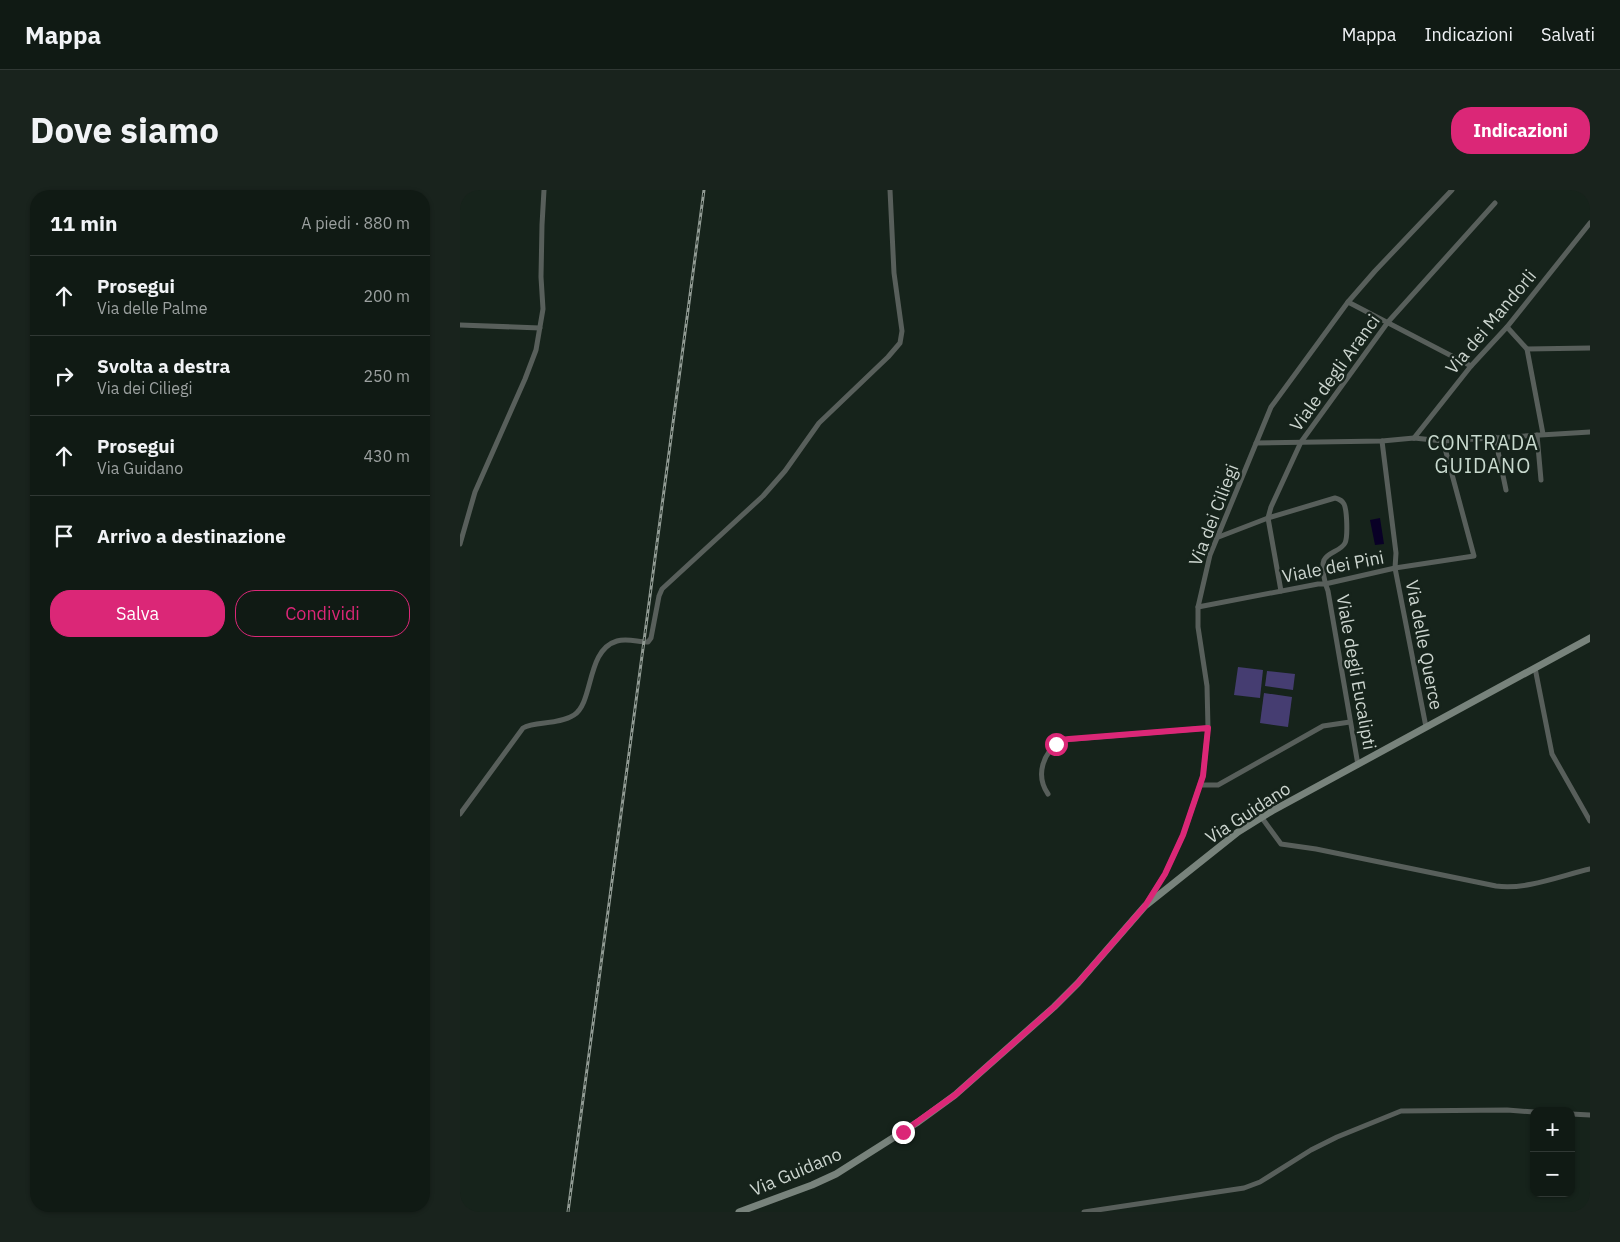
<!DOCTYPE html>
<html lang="it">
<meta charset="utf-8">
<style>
body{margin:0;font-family:"IBM Plex Sans",sans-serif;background:#19231d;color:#f1f3f6}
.controls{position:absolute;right:15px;bottom:15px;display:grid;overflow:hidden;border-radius:10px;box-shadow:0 1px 4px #0004}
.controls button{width:45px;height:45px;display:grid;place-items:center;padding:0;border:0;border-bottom:1px solid #303834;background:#101a14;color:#f1f3f6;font:25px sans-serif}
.stop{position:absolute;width:15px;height:15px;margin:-11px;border:4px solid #db2777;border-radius:50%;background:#fff}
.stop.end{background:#db2777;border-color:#fff;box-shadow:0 1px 5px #0008}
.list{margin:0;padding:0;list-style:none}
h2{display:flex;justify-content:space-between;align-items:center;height:65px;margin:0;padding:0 20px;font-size:21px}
h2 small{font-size:16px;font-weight:400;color:#9ca1a0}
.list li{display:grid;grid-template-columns:32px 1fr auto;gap:15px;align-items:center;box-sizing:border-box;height:80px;padding:0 20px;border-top:1px solid #303834}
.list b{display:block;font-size:19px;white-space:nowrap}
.list p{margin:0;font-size:16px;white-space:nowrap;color:#9ca1a0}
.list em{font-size:16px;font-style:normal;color:#9ca1a0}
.actions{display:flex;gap:10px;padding:15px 20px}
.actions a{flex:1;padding:11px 0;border:1px solid #db2777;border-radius:20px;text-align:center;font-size:18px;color:#db2777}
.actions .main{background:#db2777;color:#fff}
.icon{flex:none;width:28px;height:28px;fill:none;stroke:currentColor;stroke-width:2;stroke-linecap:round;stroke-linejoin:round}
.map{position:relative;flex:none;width:1130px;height:1022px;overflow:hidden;border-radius:20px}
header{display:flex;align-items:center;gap:30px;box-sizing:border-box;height:70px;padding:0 25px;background:#101a14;border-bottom:1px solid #303834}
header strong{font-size:24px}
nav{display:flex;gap:28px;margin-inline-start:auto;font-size:18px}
.intro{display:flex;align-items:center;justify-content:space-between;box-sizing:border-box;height:120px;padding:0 30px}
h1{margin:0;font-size:35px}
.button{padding:12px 22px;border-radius:20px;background:#db2777;color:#fff;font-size:18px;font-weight:700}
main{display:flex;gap:30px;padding:0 30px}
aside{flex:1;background:#101a14;border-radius:20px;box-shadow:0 1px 4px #0004}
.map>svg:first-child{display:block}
</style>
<header>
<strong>Mappa</strong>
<nav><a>Mappa</a><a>Indicazioni</a><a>Salvati</a></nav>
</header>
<div class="intro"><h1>Dove siamo</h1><a class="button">Indicazioni</a></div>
<main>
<aside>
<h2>11 min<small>A piedi · 880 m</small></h2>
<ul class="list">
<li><svg class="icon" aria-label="ahead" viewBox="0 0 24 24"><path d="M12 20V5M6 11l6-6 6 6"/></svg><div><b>Prosegui</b><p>Via delle Palme</p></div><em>200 m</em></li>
<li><svg class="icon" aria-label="right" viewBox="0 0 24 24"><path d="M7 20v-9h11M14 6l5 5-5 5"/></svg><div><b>Svolta a destra</b><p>Via dei Ciliegi</p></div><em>250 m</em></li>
<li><svg class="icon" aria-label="ahead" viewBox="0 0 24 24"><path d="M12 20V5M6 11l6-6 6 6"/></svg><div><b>Prosegui</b><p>Via Guidano</p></div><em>430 m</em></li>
<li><svg class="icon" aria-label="arrive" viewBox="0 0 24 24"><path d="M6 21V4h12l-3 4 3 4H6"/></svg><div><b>Arrivo a destinazione</b></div></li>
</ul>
<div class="actions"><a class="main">Salva</a><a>Condividi</a></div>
</aside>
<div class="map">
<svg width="1130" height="1022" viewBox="0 0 1130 1022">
<rect width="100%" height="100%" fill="#16231b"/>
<g fill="#453d71">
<polygon points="778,477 803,480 800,508 774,505"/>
<polygon points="807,481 835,484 833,500 805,496"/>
<polygon points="804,503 832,507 828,537 800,533"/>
</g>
<polygon fill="#090026" points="920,328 924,354 915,355 910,330"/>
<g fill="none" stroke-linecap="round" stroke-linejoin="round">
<g stroke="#585f5b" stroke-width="5">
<polyline points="888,112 1011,176"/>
<polyline points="0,135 80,138"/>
<polyline points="1047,137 1067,159 1083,244"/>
<polyline points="1067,159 1130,158"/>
<polyline points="1077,245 1081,290"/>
<polyline points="1035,247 1046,300"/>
<polyline points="954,248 1011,176 1047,137 1130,33"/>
<polyline points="922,251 936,363 935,378 966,537"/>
<polyline points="796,253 922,251 954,248 983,251 1130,242"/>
<path d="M756 348 808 328 875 308C879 309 882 310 884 314 887 320 888 347 885 353 881 361 868 362 864 370 861 378 865 394 868 401L898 575"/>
<polyline points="0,354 15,302 65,189 76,160 83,119 81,87 82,35 84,0"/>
<polyline points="821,401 808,328 811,317 841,252 928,132 1035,13"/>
<polyline points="738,417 858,394 865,394 935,378 1014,366 983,251"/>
<polyline points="1075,478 1092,564 1130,631"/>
<polyline points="740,595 758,595 863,536 890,532"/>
<path d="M588 604C575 585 583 563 601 550L748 538"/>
<path d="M0 624 63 538C74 531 99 535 114 525 134 512 126 460 157 451 167 448 178 452 188 452L191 448 199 406 202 399 303 306 325 281 359 233 428 167 440 153 442 141 434 83 430 0"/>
<path d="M802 628 821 654 856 659 1036 696C1067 700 1100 686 1130 679"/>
<polyline points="688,711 705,684 723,645 743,586 748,538 747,496 738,437 738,417 750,365 811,217 888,112 915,81 992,0"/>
<polyline points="1111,924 1130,925"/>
<polyline points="624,1022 784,998 800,992 851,960 877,947 941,921 1047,920 1074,922"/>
</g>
<polyline stroke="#78837c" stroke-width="7" points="279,1022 352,995 376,984 458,932 495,905 594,817 618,793 685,716 778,642 812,621 1130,448"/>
<g stroke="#919b94" stroke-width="3">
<polyline id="rail" points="108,1022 244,0"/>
</g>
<use href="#rail" stroke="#16231b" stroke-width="1" stroke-dasharray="4" stroke-linecap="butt"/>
</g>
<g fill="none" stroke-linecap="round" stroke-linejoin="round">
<polyline stroke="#db2777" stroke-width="6" points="443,942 495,905 594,817 618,793 685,716 705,684 723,645 743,586 748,538 609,549 601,550 596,554"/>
</g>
<g text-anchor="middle" stroke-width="5" stroke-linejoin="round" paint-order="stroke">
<g font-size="18" fill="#ccd5cf" stroke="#16231b">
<text transform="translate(1031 132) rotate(-50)" y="6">Via dei Mandorli</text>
<text transform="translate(875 183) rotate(-54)" y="6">Viale degli Aranci</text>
<text transform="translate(754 325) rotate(-69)" y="6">Via dei Ciliegi</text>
<text transform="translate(873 377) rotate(-11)" y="6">Viale dei Pini</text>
<text transform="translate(964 455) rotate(79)" y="6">Via delle Querce</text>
<text transform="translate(896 482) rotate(80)" y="6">Viale degli Eucalipti</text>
<text transform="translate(788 623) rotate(-33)" y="6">Via Guidano</text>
<text transform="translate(336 982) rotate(-23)" y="6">Via Guidano</text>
</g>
<g font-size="20" letter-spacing="1" fill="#c9dacf" stroke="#16231b">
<text x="1023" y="260">CONTRADA<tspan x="1023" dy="23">GUIDANO</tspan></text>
</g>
</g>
</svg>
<div class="controls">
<button>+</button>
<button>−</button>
</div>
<div class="stop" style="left:596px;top:554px"></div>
<div class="stop end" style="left:443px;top:942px"></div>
</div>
</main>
